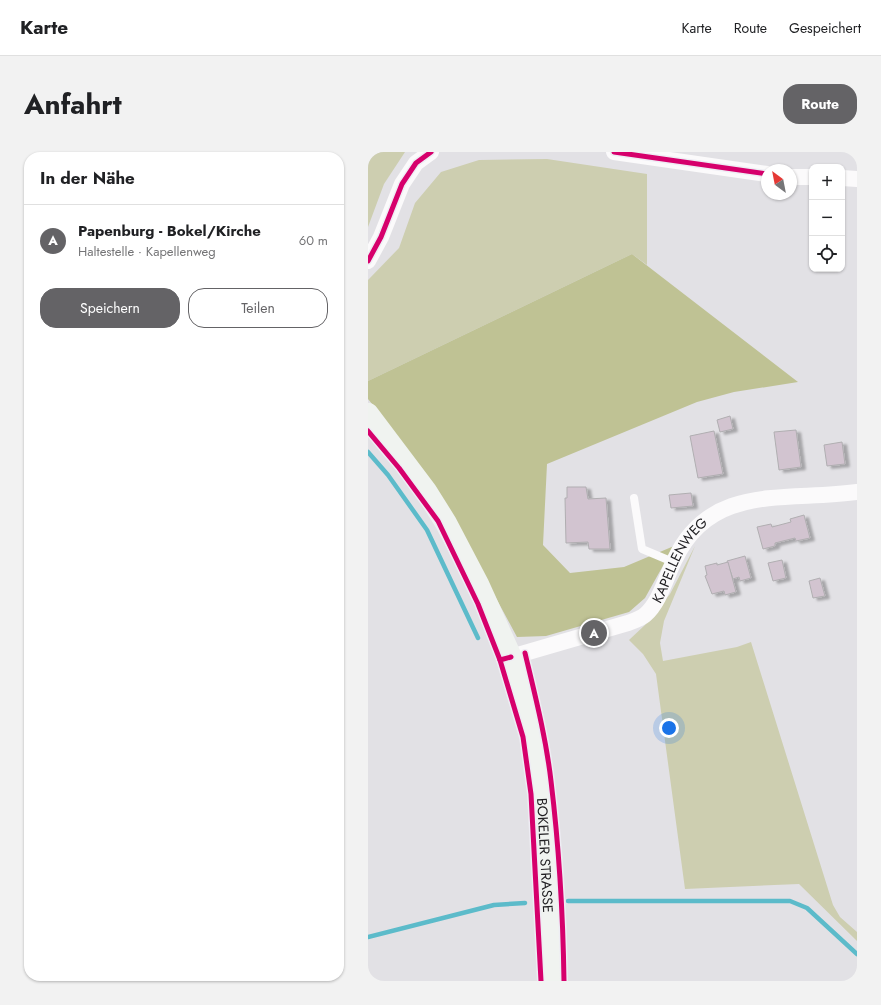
<!DOCTYPE html>
<html lang="de">
<meta charset="utf-8">
<style>
body{margin:0;font-family:Jost,sans-serif;background:#f2f2f2;color:#202124}
.controls{position:absolute;right:12px;top:12px;display:grid;overflow:hidden;border-radius:8px;box-shadow:0 1px 3px #0004}
.controls button{width:36px;height:36px;display:grid;place-items:center;padding:0;border:0;border-bottom:1px solid #e0e0e0;background:#fff;color:#202124;font:20px sans-serif}
.compass{position:absolute;left:393px;top:12px;width:36px;height:36px;border-radius:50%;background:#fff;box-shadow:0 1px 3px #0004;rotate:328deg}
.you{position:absolute;left:301px;top:576px;width:14px;height:14px;margin:-10px;border:3px solid #fff;border-radius:50%;background:#1a73e8;box-shadow:0 0 0 6px #1a73e833}
.badge{display:grid;place-items:center;width:26px;height:26px;border-radius:50%;background:#646366;color:#fff;font-size:13px;font-weight:700}
.pin{position:absolute;translate:-50% -50%;border:2px solid #fff;box-shadow:0 1px 4px #0006}
.list{margin:0;padding:0;list-style:none}
h2{display:flex;justify-content:space-between;align-items:center;height:52px;margin:0;padding:0 16px;font-size:17px}
h2 small{font-size:13px;font-weight:400;color:#757577}
.list li{display:grid;grid-template-columns:26px 1fr auto;gap:12px;align-items:center;box-sizing:border-box;height:72px;padding:0 16px;border-top:1px solid #e0e0e0}
.list b{display:block;font-size:15px;white-space:nowrap}
.list p{margin:0;font-size:13px;white-space:nowrap;color:#757577}
.list em{font-size:13px;font-style:normal;color:#757577}
.actions{display:flex;gap:8px;padding:12px 16px}
.actions a{flex:1;padding:9px 0;border:1px solid #646366;border-radius:16px;text-align:center;font-size:14px;color:#646366}
.actions .main{background:#646366;color:#fff}
.icon{flex:none;width:22px;height:22px;fill:none;stroke:currentColor;stroke-width:2;stroke-linecap:round;stroke-linejoin:round}
.map{position:relative;flex:none;width:489px;height:829px;overflow:hidden;border-radius:16px}
header{display:flex;align-items:center;gap:24px;box-sizing:border-box;height:56px;padding:0 20px;background:#fff;border-bottom:1px solid #e0e0e0}
header strong{font-size:19px}
nav{display:flex;gap:22px;margin-inline-start:auto;font-size:14px}
.intro{display:flex;align-items:center;justify-content:space-between;box-sizing:border-box;height:96px;padding:0 24px}
h1{margin:0;font-size:28px}
.button{padding:10px 18px;border-radius:16px;background:#646366;color:#fff;font-size:14px;font-weight:700}
main{display:flex;gap:24px;padding:0 24px}
aside{flex:1;background:#fff;border-radius:16px;box-shadow:0 1px 3px #0004}
.map>svg:first-child{display:block}
</style>
<header>
<strong>Karte</strong>
<nav><a>Karte</a><a>Route</a><a>Gespeichert</a></nav>
</header>
<div class="intro"><h1>Anfahrt</h1><a class="button">Route</a></div>
<main>
<aside>
<h2>In der Nähe<small></small></h2>
<ul class="list">
<li><span class="badge">A</span><div><b>Papenburg - Bokel/Kirche</b><p>Haltestelle · Kapellenweg</p></div><em>60 m</em></li>
</ul>
<div class="actions"><a class="main">Speichern</a><a>Teilen</a></div>
</aside>
<div class="map">
<svg width="489" height="829" viewBox="0 0 489 829">
<defs>
<filter id="shadow"><feDropShadow dx="4.5" dy="2.5" stdDeviation="1" flood-color="#0004"/></filter>
</defs>
<rect width="100%" height="100%" fill="#e2e1e5"/>
<g fill="#cdceb0">
<polygon points="0,0 37,0 16,32 0,75"/>
<polygon points="179,7 279,22 279,113 264,102 0,229 0,128 31,96 47,51 73,20 111,8"/>
<polygon points="327,394 296,469 292,491 295,509 369,495 383,490 465,753 472,765 489,780 489,789 431,732 317,737 288,522 275,502 261,488 277,473 302,442"/>
</g>
<polygon fill="#bfc294" points="264,102 430,230 366,240 329,250 179,312 175,393 202,421 256,415 306,394 277,446 261,460 178,484 149,485 89,374 22,274 0,247 0,229"/>
<g fill="none" stroke-linecap="round" stroke-linejoin="round">
<g stroke="#5cbbca" stroke-width="4.5">
<polyline points="0,300 20,323 59,378 110,486"/>
<polyline points="200,749 422,749 439,756 489,802"/>
<polyline points="0,785 126,753 157,751"/>
</g>
</g>
<g fill="#d2c4d0" stroke="#b0aeb1" filter="url(#shadow)">
<polygon points="362,264 365,277 352,280 349,268"/>
<polygon points="428,278 433,315 411,318 406,280"/>
<polygon points="346,279 355,322 330,326 322,284"/>
<polygon points="474,290 477,312 459,314 456,293"/>
<polygon points="199,335 218,335 220,347 238,346 242,397 221,397 220,390 198,391 197,346 199,346"/>
<polygon points="323,341 325,354 303,356 301,343"/>
<polygon points="436,363 442,386 428,389 427,386 407,391 407,394 395,397 389,375 403,372 404,375 423,370 422,367"/>
<polygon points="377,404 383,426 372,429 371,425 365,427 359,409"/>
<polygon points="414,408 418,426 405,429 400,411"/>
<polygon points="360,410 368,440 357,443 356,439 344,442 337,424 339,423 337,414 349,411 349,413"/>
<polygon points="452,426 457,444 445,446 441,429"/>
</g>
<g fill="none" stroke-linecap="round" stroke-linejoin="round">
<polyline stroke="#fbfafb" stroke-width="8" points="266,346 274,397 305,410"/>
<g stroke="#fbfafb" stroke-width="16">
<polyline points="246,0 399,22"/>
<polyline points="423,25 444,25"/>
<polyline points="474,26 489,27"/>
<polyline points="0,109 13,85 34,32 48,11 63,0"/>
<path id="s1" d="M143 505 260 471C265 469 272 467 277 463 292 450 298 425 307 407 343 330 420 350 489 340"/>
</g>
<path stroke="#f0f3f0" stroke-width="22" id="s2" d="M0 262 58 339 78 371 110 432 143 505 159 565 174 647 184 829"/>
<g stroke="#eeedf4" stroke-width="8">
<g id="cycleway">
<polyline points="246,0 399,22"/>
<polyline points="0,109 13,85 34,32 48,11 63,0"/>
<polyline points="0,279 31,316 70,369 110,452 132,508"/>
<path d="M157 501C167 543 178 586 183 629 191 695 195 762 196 829"/>
<polyline points="143,505 132,508 155,585 163,642 173,829"/>
</g>
</g>
<use href="#cycleway" stroke="#d6006c" stroke-width="5"/>
</g>
<g text-anchor="middle" stroke-width="3.5" stroke-linejoin="round" paint-order="stroke">
<g font-size="14" fill="#201f22" stroke="#eeedf4">
<text dy="5" stroke="none"><textPath href="#s1" startOffset="206">KAPELLENWEG</textPath></text>
<text dy="5" stroke="none"><textPath href="#s2" startOffset="485">BOKELER STRASSE</textPath></text>
</g>
</g>
</svg>
<div class="controls">
<button>+</button>
<button>−</button>
<button><svg class="icon" aria-label="locate" viewBox="0 0 24 24"><circle cx="12" cy="12" r="6"/><path d="M12 2v4M12 18v4M2 12h4M18 12h4"/></svg></button>
</div>
<svg class="compass" viewBox="-18 -18 36 36"><path d="M0-13l5 13h-10z" fill="#e53935"/><path d="M0 13l5-13h-10z" fill="#757577"/></svg>
<div class="you"></div>
<div class="pin badge" style="left:226px;top:481px">A</div>
</div>
</main>
